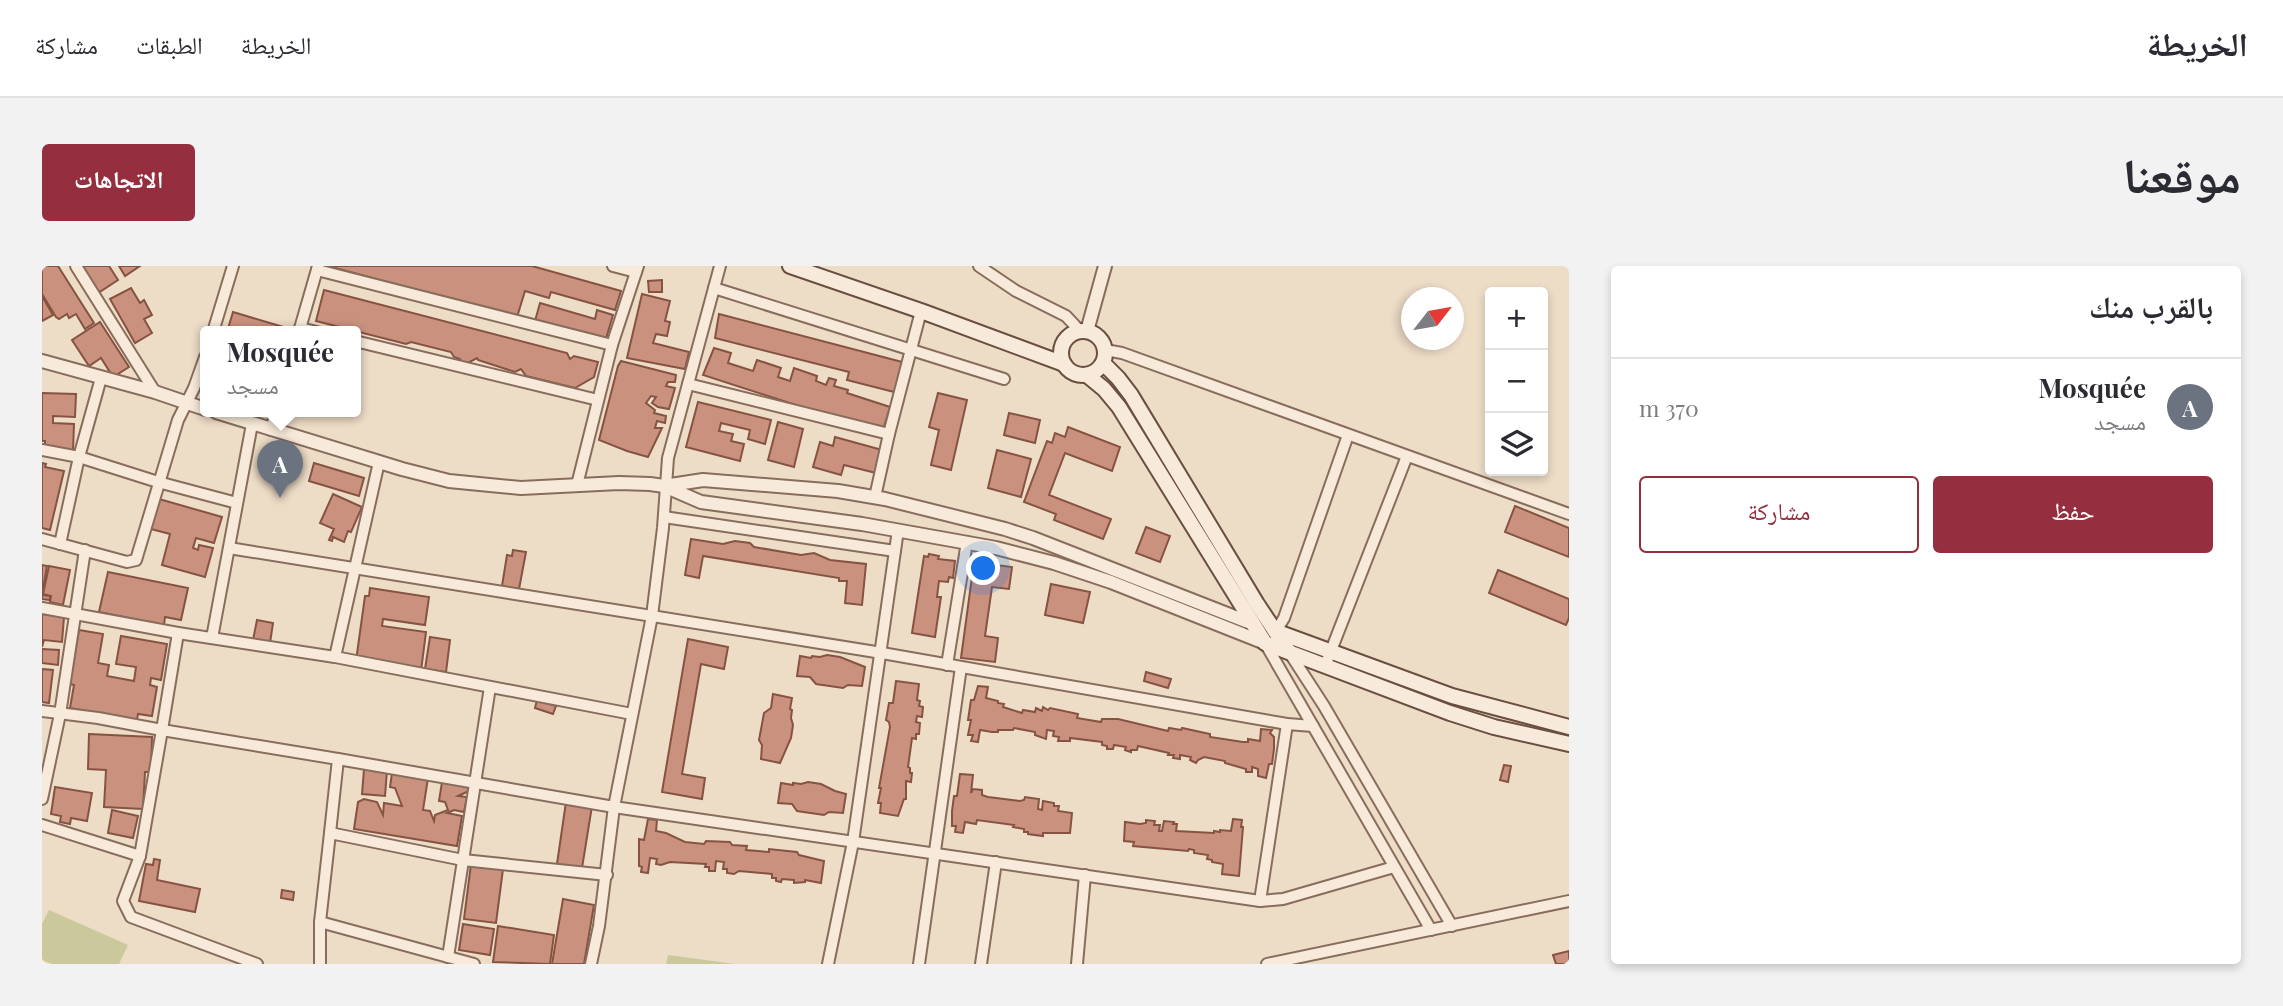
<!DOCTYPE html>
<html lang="ar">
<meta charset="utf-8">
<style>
body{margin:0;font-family:"Playfair Display","Noto Naskh Arabic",serif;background:#f2f2f3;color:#2b2b33;direction:rtl}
.controls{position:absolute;right:21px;top:21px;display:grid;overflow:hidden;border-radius:7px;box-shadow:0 4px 10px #0003}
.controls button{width:63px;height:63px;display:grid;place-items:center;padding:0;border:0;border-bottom:2px solid #e1e1e2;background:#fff;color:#2b2b33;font:35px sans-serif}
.compass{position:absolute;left:1359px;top:21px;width:63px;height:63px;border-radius:50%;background:#fff;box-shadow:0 4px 10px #0003;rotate:59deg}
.you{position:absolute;left:942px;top:303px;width:24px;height:24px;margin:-18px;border:5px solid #fff;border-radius:50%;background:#1a73e8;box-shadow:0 0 0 10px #1a73e833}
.badge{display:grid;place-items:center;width:46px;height:46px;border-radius:50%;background:#952f3f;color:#fff;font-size:23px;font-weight:700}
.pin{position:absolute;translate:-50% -58px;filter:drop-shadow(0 2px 4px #0008)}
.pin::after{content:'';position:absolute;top:37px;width:24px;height:21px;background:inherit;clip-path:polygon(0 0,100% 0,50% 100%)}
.popup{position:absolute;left:158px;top:60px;width:161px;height:91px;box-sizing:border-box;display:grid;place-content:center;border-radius:7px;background:#fff;filter:drop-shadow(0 2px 5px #0005);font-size:23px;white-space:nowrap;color:#7c7c81}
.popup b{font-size:26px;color:#2b2b33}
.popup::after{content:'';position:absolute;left:50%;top:100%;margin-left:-14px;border:14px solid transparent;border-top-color:#fff}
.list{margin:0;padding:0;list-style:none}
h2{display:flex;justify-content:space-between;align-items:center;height:91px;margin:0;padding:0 28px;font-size:30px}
h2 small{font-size:23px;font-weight:400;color:#7c7c81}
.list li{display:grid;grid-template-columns:46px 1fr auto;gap:21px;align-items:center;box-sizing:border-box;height:98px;padding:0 28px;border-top:2px solid #e1e1e2}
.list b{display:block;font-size:26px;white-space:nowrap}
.list p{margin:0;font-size:23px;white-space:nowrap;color:#7c7c81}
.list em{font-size:23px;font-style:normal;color:#7c7c81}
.actions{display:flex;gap:14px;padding:21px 28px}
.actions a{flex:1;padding:16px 0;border:2px solid #952f3f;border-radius:7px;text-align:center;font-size:24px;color:#952f3f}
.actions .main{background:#952f3f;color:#fff}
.icon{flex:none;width:38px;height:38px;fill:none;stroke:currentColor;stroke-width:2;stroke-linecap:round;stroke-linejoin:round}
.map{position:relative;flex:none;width:1527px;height:698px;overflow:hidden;direction:ltr;border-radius:7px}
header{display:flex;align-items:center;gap:42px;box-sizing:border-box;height:98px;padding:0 35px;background:#fff;border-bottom:2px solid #e1e1e2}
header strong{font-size:33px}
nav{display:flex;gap:38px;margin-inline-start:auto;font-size:24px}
.intro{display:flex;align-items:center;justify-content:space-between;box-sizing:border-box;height:168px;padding:0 42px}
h1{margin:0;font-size:49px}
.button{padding:18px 32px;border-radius:7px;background:#952f3f;color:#fff;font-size:24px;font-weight:700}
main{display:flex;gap:42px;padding:0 42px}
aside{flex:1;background:#fff;border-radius:7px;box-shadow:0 4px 10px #0003}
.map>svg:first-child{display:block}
</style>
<header>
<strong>الخريطة</strong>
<nav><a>الخريطة</a><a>الطبقات</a><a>مشاركة</a></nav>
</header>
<div class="intro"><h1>موقعنا</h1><a class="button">الاتجاهات</a></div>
<main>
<aside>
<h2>بالقرب منك<small></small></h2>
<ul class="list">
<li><span class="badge" style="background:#6b7280">A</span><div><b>Mosquée</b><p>مسجد</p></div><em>370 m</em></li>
</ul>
<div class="actions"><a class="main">حفظ</a><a>مشاركة</a></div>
</aside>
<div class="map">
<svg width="1527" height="698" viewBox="0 0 1527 698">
<rect width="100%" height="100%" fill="#eddcc6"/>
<g fill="#cbc99b">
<polygon points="7,644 86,679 77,698 10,698 0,694 0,658"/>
<polygon points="626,689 693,698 624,698"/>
</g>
<g fill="#ca927e" stroke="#865343" stroke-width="2">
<polygon points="0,0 16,0 52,57 43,63 34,48 27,52 25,48 17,53 14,51 0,28"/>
<polygon points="38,0 67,0 76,14 56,27"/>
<polygon points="77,0 98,0 83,10"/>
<polygon points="286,0 490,0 579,25 573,44 509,26 507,32 483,25 475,51"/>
<polygon points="620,14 620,26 607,26 606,15"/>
<polygon points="89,22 98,37 102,34 110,49 102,53 110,67 93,77 68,33"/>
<polygon points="282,24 525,87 528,93 532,90 556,96 552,111 533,122 484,110 479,103 473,106 436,94 435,92 422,99 418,93 412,91 409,86 369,76 364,78 274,55"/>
<polygon points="600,28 628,35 623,55 628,56 625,70 614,68 611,77 647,86 643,103 585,92"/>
<polygon points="0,30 11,49 0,55"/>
<polygon points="498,37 553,53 555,44 571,49 563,76 493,55"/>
<polygon points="191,46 248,63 247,66 185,66"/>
<polygon points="677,48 864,97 856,127 805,114 807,106 673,72"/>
<polygon points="58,56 87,101 71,111 59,92 47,100 30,74"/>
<polygon points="672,82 689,87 686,97 711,105 715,94 739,102 736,111 748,115 752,102 775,110 774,115 784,119 787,112 794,114 792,120 806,124 805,127 848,141 841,164 816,159 661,109"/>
<polygon points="579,95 634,109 633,116 626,116 624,120 633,122 627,143 616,141 610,137 614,131 609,130 604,137 613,144 612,147 624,150 623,157 615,155 613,162 620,162 606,191 585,185 557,174 576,100"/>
<polygon points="0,127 34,128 33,151 11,150 11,157 32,158 31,186 3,185 3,175 0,175"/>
<polygon points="896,127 925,134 909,204 889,199 897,164 887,161"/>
<polygon points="656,136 729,154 723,178 706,173 708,164 679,157 677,165 691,168 689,175 702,178 698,195 644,181"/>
<polygon points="967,147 998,154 993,177 962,169"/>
<polygon points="736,156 761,163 752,201 726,194"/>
<polygon points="1026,161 1078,181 1070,205 1023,187 1007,229 1069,253 1061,273 1012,254 1014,248 982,236 1005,175 1010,177 1013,167 1023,171"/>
<polygon points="793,171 840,184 834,207 802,199 799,209 771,201 778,176 791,180"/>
<polygon points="955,184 989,193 979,231 946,222"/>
<polygon points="0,197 4,198 3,201 22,205 8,264 0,262"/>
<polygon points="272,197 322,212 317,230 267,215"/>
<polygon points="291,228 320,241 309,266 306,265 302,276 291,271 290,275 287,274 292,263 278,257"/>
<polygon points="117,233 180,251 172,277 154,272 151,282 156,284 157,279 171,282 163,311 120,299 128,268 109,263"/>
<polygon points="1473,240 1527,262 1527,291 1463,266"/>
<polygon points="1104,261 1128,270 1118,296 1094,287"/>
<polygon points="649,273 681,278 693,275 708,277 712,281 759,289 772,287 788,294 824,298 820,339 803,337 805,315 797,315 797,312 661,290 657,312 643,309"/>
<polygon points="471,284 484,286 477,323 460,320 465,289 470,290"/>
<polygon points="887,288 897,290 896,293 913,295 911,312 907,311 906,316 897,315 895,331 899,331 893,371 870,367 882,290 886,291"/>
<polygon points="932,296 970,301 967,323 950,321 943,370 956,372 953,396 919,392"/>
<polygon points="0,299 5,300 0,329 8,330 8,334 0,333"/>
<polygon points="7,300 28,304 21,339 8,336 9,330 1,328"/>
<polygon points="1456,304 1527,333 1527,352 1524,359 1447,327"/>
<polygon points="66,306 146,322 139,354 123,351 122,359 57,346"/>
<polygon points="1009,318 1048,326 1041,357 1003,349"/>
<polygon points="328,322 387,331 383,359 341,353 340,360 384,366 379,405 314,395 323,330 327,330"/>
<polygon points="0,348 22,351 20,376 2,374 0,381"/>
<polygon points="215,354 231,357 228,377 211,374"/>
<polygon points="37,364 61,368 56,397 67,399 65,410 92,415 94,401 74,398 79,370 125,378 119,414 109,412 108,419 115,421 110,450 96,448 95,454 28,442 32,419 28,418"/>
<polygon points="388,371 408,374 404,406 383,403"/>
<polygon points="646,373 686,381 682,403 659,398 640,508 663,512 660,533 620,526"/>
<polygon points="0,383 17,384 16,399 0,397"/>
<polygon points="785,389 798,391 823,401 820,420 806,419 801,422 774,418 768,411 755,410 758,390 769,392 770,390 778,391"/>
<polygon points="0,403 11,404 7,437 0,436"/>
<polygon points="1104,406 1129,413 1126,422 1102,415"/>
<polygon points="854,415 877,418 875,434 878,435 877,440 881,441 880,451 875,450 874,456 878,457 877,468 874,468 874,473 870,472 866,501 868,502 868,507 870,507 869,516 864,515 864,533 862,533 856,550 838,547 839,537 836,537 839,522 837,522 848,461 847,456 844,454 847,437 851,437"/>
<polygon points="936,420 946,421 944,432 956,435 956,437 962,438 961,441 980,447 981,444 993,446 994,442 1000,445 1001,441 1006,444 1008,442 1036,448 1035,452 1059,456 1060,453 1076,453 1126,465 1127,462 1139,464 1140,462 1168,468 1168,471 1201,476 1206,476 1206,473 1218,475 1219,463 1230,464 1228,467 1232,471 1232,483 1230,498 1227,498 1224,512 1216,510 1216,503 1210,501 1210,506 1204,506 1204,503 1183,497 1183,495 1162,491 1156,494 1154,497 1148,494 1149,491 1138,489 1138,493 1131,492 1132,489 1126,489 1127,487 1096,480 1095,484 1089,484 1089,486 1083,484 1084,481 1072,479 1071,483 1065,483 1065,480 1060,479 1060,476 1028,472 1028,475 1016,475 1017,471 1011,470 1012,465 1005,464 1004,473 993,469 993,466 972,462 971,464 956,464 956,466 950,466 938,464 936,476 929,475 931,469 926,469 929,454 926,454 929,434 932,434"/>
<polygon points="731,428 750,432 748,443 750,444 749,452 751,459 749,472 738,497 719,493 720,479 717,474 722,447 729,442"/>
<polygon points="495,434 514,440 511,448 493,442"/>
<polygon points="47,468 110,471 109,506 103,506 101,543 62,541 64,504 46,503"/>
<polygon points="1462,499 1469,500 1466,516 1458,514"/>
<polygon points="322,503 345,505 343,530 320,528"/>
<polygon points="350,507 386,512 381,544 388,545 392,555 393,549 406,544 403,536 397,535 400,516 428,519 427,525 416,530 425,531 422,546 412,544 405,547 420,550 415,580 312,563 316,536 322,533 335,536 341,549 342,537 360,540 353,522 348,521"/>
<polygon points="918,508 931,509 929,527 931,523 940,524 940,529 946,531 978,535 982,534 983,531 997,533 996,543 1000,544 1001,535 1012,537 1012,540 1017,540 1016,545 1030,547 1028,567 1001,567 1001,570 986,568 986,566 982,566 982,563 971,561 972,559 935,554 934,558 923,556 921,567 913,566 914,560 910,560 910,545 912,530 915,530"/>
<polygon points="766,516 779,518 793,525 804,528 801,547 787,546 782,549 755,545 750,538 736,537 739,517 751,519 751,517 759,518"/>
<polygon points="13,521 50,527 45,555 29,552 28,558 18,556 19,550 9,548"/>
<polygon points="524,536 550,540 540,602 515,598"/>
<polygon points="70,544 96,550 91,572 66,567"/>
<polygon points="606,553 615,554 614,565 624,567 643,576 662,578 664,575 688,576 690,579 705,580 704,584 727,586 727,583 755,586 757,589 782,595 779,617 763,614 763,616 752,617 752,614 740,613 739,616 734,615 734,612 730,612 730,608 697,605 692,608 685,607 685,603 681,603 682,596 674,595 673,605 667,605 667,601 663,601 664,598 628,596 619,599 614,598 615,593 608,592 606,607 599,606 600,601 597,600 597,573 602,574"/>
<polygon points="1191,553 1200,554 1199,561 1201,561 1197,610 1180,608 1181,598 1170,596 1170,594 1165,593 1166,589 1152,587 1152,584 1147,583 1146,585 1091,580 1092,576 1082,575 1083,556 1098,558 1104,557 1104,554 1113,555 1112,559 1118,559 1117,565 1120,565 1122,555 1132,556 1131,558 1135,558 1134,565 1172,567 1172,565 1178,566 1178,564 1189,565"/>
<polygon points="112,593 118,594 115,614 158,623 153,646 97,635 104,598 111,599"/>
<polygon points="429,598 461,603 454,657 422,653"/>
<polygon points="240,624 252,626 251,634 239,632"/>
<polygon points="521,633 552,639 542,698 510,698"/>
<polygon points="421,658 452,663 448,689 417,684"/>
<polygon points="456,660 512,669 508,698 451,696"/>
<polygon points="1527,685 1527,698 1514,698 1511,689"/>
</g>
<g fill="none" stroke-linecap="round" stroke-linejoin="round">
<g stroke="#886d5d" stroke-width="14">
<g id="minor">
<polyline points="34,0 113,126"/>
<polyline points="571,0 594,6"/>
<polyline points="937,0 974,25 1024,50 1038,65"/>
<polyline points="275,4 570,79"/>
<polyline points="672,22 962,113"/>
<polyline points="258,62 275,66"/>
<polyline points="171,66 191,0"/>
<polyline points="257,66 276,0"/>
<polyline points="313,75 556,134"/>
<polyline points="1063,84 1080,87 1527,248"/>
<polyline points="646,118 847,168"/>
<polyline points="229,164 234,146"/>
<polyline points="0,184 37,191 116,216 195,237"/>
<polyline points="535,219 570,79 596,0"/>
<polyline points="833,231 847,168 879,45"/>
<polyline points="622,251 853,285"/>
<polyline points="0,273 85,296 94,294 136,154 152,122 163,91"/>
<polyline points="18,278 37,191 59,112"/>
<polyline points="187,282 840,387 1245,458 1271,460"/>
<polyline points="0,342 136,367 293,391 590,448"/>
<polyline points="1234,365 1242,352 1306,169"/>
<polyline points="136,367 120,464 296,493 288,567"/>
<polyline points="170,372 210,158"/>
<polyline points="1223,377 1389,664"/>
<polyline points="1247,386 1282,440 1410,660"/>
<polyline points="293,391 337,196"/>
<polyline points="905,399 925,276"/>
<polyline points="1283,400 1365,190"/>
<polyline points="0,445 56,452 120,464 98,590"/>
<polyline points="296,493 572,541 1218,635 1241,633 1352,601"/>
<polyline points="0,533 18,448 43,284"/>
<polyline points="0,559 98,590 81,635 89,651 215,698"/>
<polyline points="1218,635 1245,458"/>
<polyline points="278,656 432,698"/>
<polyline points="406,691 448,421"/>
<polyline points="278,698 278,656 288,567 421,594 565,609"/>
<polyline points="549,698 557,660 572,541 610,350 621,262 626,192 678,0"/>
<polyline points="786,698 811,576 856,264"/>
<polyline points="877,698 919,401"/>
<polyline points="939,698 954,596"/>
<polyline points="1035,698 1043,609"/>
<polyline points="1225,698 1527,635"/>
</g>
</g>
<g stroke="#886d5d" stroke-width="16">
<g id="tertiary">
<polyline points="1045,65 1063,0"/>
<polyline points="0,95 113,126 163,143"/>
<polyline points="174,146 360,203 407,215 479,222 577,217 608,218 622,220 659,236 820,258 954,282 1012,297 1069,316 1223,377"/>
<polyline points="622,220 661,214 796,225 843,233 963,263 991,272 1211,358"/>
</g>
</g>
<g stroke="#6a4e40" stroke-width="18">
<g id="secondary">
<polyline points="748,0 879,45 1022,98"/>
<circle cx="1041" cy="87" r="22"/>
<polyline points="1061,97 1076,112 1089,129 1215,338 1247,386"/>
<polyline points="1045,109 1062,123 1077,141 1223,377 1408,447 1452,461 1527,478"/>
<polyline points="1233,365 1410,430 1527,461"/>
</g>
</g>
<use href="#minor" stroke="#f8eada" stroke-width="10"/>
<use href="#tertiary" stroke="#f8eada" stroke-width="12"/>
<use href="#secondary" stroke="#f8eada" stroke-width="14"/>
</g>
</svg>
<div class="controls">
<button>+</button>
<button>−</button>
<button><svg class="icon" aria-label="layers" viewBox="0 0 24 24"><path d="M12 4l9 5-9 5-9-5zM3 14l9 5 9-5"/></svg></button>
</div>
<svg class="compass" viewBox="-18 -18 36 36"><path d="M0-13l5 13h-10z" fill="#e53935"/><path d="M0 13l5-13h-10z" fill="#7c7c81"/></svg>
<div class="you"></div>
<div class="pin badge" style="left:238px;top:232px;background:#6b7280">A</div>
<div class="popup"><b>Mosquée</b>مسجد</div>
</div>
</main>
